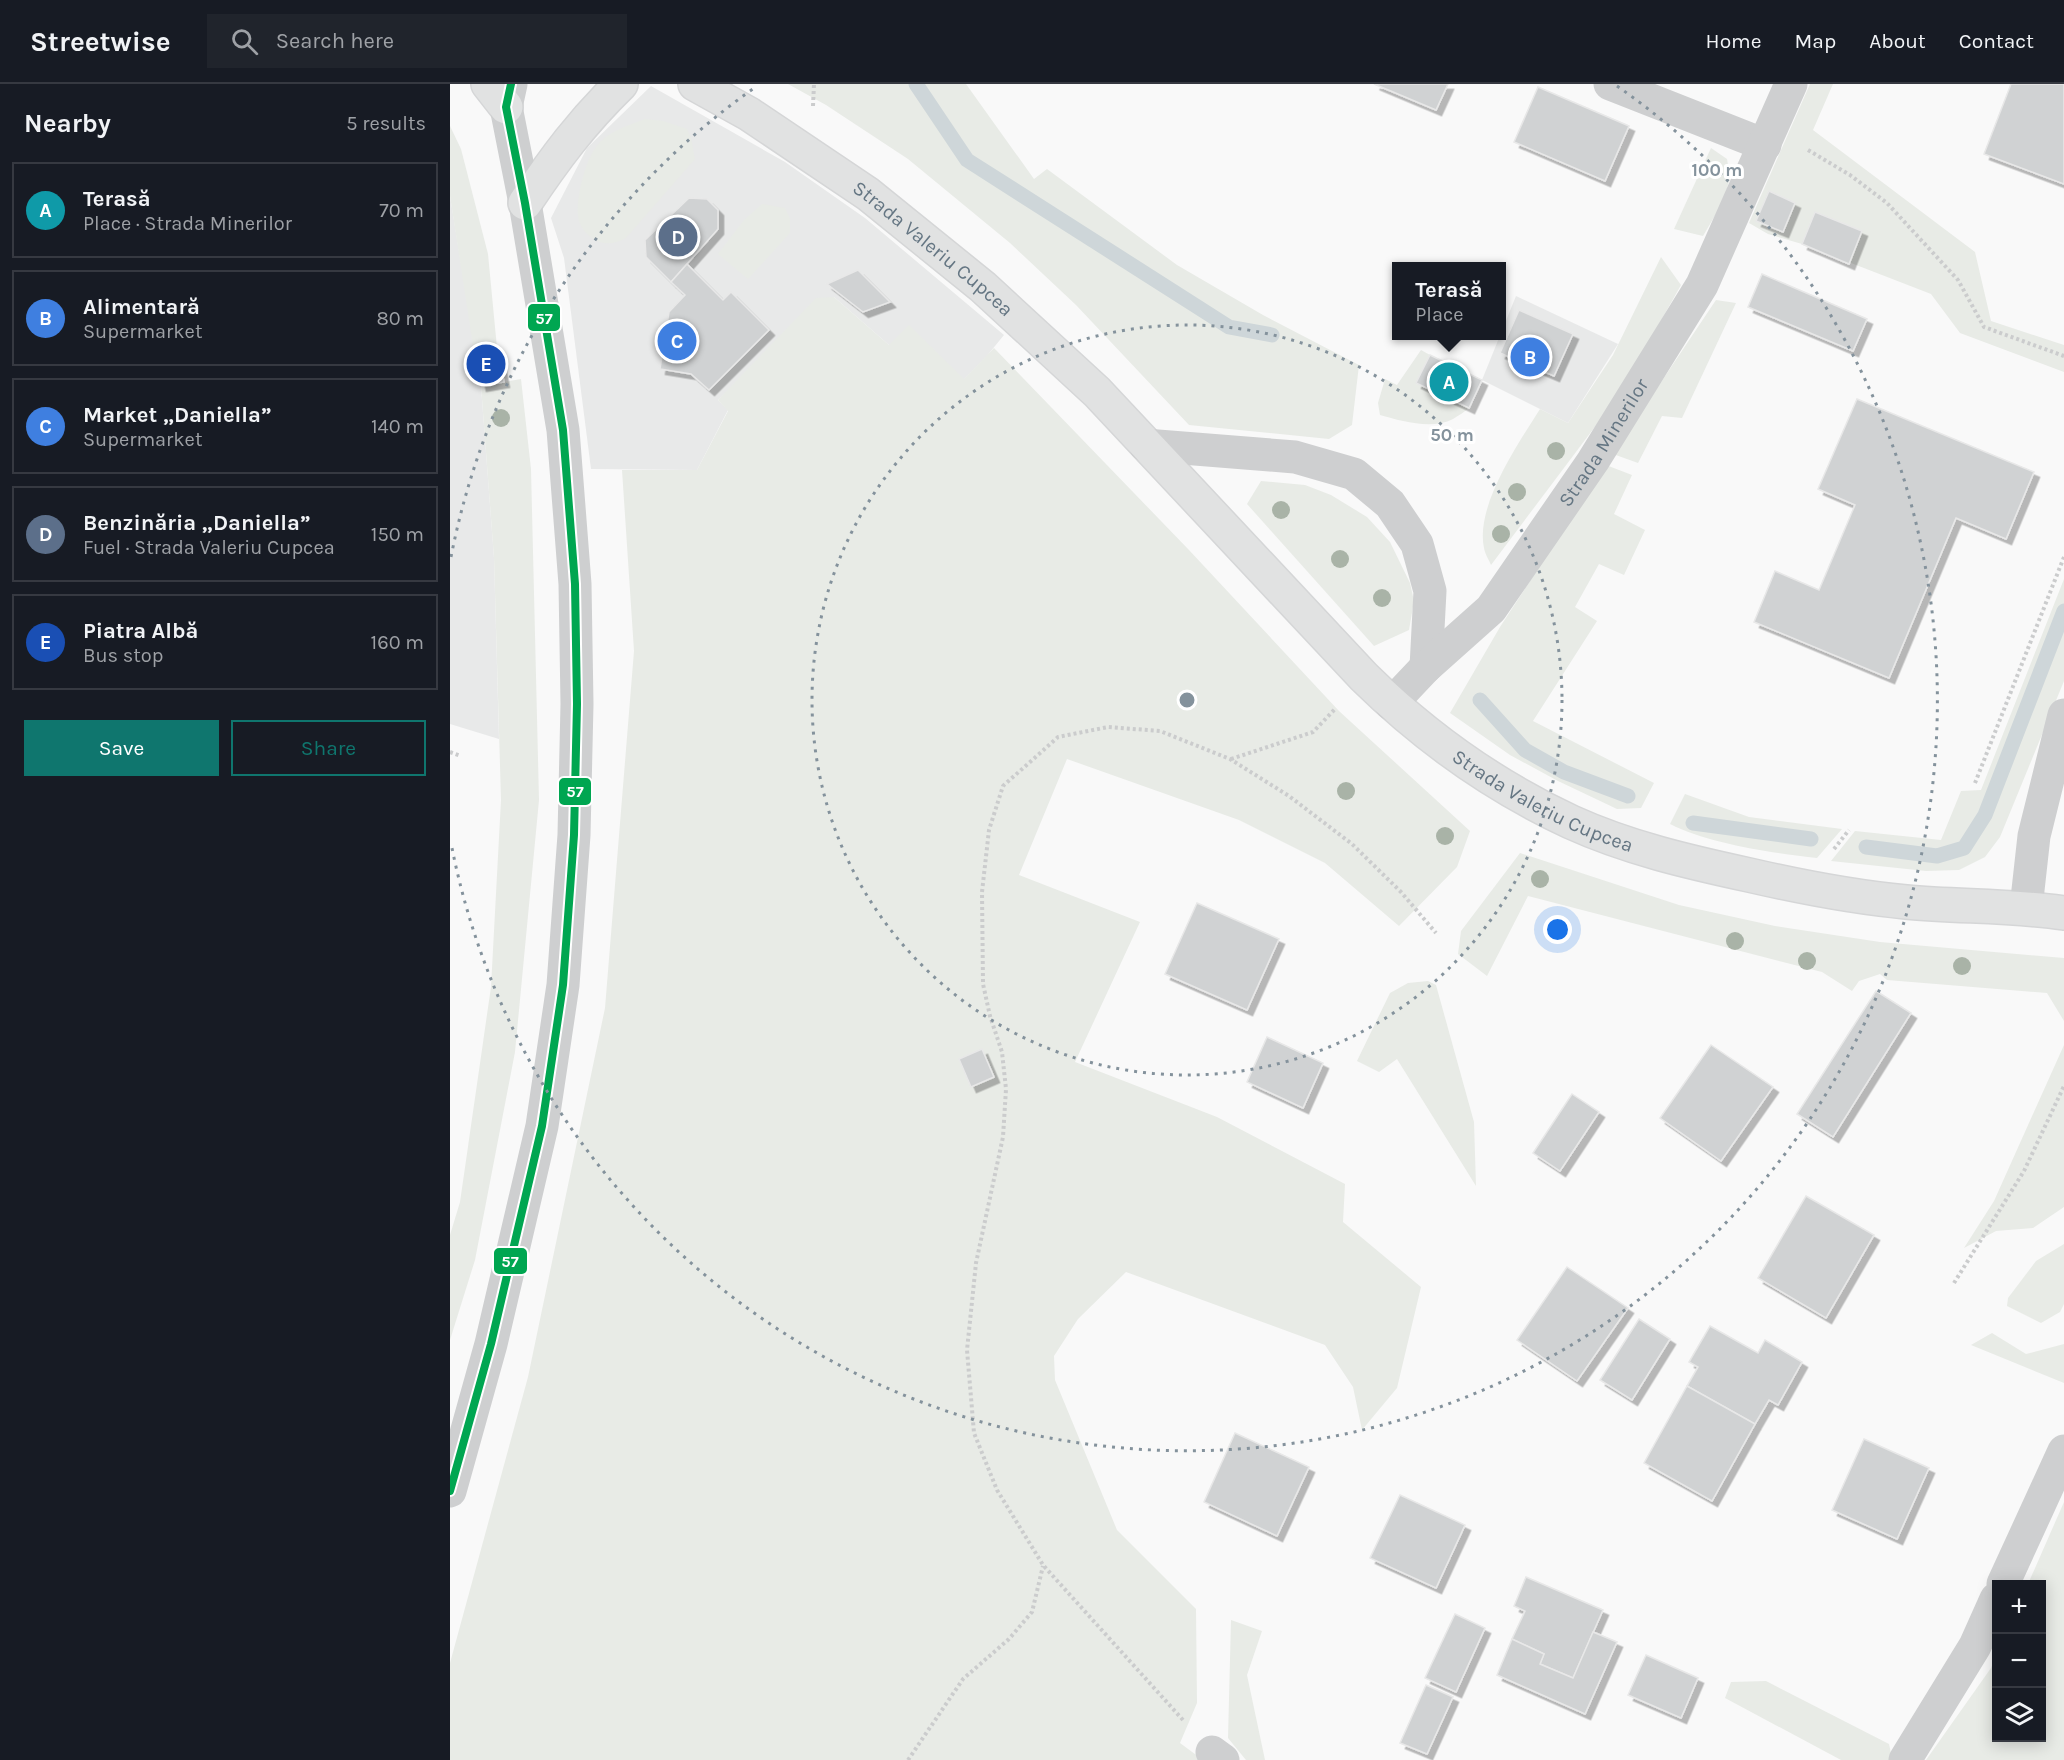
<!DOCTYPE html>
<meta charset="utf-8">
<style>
body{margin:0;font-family:Karla,sans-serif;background:#20242c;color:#f1f3f6}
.controls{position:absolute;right:18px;bottom:18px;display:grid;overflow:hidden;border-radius:0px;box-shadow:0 3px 15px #0003}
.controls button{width:54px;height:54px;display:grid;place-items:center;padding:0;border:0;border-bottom:2px solid #363941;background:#171b24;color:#f1f3f6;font:30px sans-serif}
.you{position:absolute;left:1108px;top:846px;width:21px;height:21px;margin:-15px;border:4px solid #fff;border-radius:50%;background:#1a73e8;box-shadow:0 0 0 9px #1a73e833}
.badge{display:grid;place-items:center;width:39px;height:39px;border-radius:50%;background:#0f766e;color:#fff;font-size:20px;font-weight:700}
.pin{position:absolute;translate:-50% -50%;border:3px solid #fff;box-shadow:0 2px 6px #0006}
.popup{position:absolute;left:942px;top:178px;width:114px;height:78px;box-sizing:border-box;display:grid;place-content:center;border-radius:0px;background:#171b24;filter:drop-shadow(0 2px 4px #0005);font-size:20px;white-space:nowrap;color:#9ea1a6}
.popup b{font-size:22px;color:#f1f3f6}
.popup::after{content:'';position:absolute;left:50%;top:100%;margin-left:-12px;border:12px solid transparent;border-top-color:#171b24}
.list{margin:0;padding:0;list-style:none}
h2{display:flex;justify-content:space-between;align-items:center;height:78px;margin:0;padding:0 24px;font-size:26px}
h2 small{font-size:20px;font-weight:400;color:#9ea1a6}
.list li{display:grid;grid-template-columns:39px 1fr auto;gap:18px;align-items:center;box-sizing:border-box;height:96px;margin:0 12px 12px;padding:0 12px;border:2px solid #363941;border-radius:0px}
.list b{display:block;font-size:22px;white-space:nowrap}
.list p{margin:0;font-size:20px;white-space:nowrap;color:#9ea1a6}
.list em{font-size:20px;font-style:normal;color:#9ea1a6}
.actions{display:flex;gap:12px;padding:18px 24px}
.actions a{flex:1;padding:14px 0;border:2px solid #0f766e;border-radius:0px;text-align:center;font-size:21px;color:#0f766e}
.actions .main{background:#0f766e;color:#fff}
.icon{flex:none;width:33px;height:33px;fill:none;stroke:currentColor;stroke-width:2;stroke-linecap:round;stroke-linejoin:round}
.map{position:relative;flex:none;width:1614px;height:1676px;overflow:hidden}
header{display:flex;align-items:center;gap:36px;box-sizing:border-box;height:84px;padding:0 30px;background:#171b24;border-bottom:2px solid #363941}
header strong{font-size:28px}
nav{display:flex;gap:33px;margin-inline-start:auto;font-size:21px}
.search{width:420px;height:54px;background:#20242c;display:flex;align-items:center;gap:15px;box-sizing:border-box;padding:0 21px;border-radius:0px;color:#9ea1a6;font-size:22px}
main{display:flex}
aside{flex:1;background:#171b24}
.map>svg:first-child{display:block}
</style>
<header>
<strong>Streetwise</strong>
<div class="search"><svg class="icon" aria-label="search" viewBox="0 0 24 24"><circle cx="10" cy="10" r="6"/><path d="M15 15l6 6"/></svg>Search here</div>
<nav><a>Home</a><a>Map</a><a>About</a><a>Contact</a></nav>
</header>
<main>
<aside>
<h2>Nearby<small>5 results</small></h2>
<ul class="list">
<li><span class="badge" style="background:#0f9aa8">A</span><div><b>Terasă</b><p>Place · Strada Minerilor</p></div><em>70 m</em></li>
<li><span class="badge" style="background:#3f7fe0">B</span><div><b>Alimentară</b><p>Supermarket</p></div><em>80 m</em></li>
<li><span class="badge" style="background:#3f7fe0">C</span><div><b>Market „Daniella”</b><p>Supermarket</p></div><em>140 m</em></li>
<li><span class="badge" style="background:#5c6f8a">D</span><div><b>Benzinăria „Daniella”</b><p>Fuel · Strada Valeriu Cupcea</p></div><em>150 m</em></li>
<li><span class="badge" style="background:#1a4fb4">E</span><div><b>Piatra Albă</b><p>Bus stop</p></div><em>160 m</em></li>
</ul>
<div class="actions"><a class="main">Save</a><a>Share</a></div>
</aside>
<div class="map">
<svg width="1614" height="1676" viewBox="0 0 1614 1676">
<defs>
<filter id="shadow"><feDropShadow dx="5.5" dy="5.5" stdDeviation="0" flood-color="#0004"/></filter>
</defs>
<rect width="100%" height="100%" fill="#f9f9f9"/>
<g fill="#e8e9e9">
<polygon points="201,2 335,78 415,134 554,251 536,273 484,326 439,261 384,213 268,316 278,326 247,386 141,385 114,174 101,134 137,64"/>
<polygon points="0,112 31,302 44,474 49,655 0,640"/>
<polygon points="1066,212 1168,260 1118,339 1032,296"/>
</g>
<g fill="#e8ebe6">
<polygon points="338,0 516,0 584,95 597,85 727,181 813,231 909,281 902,341 879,355 739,341 626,221 560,159 458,75 376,21"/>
<polygon points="1360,0 1383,0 1363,46 1525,168 1541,237 1614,261 1614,288 1510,249 1481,210 1352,160 1318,150 1299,139"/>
<path d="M195 35 213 37 237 45 241 54 245 75 176 154C165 160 154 162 142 154 135 149 129 141 128 132 126 112 136 72 150 58 162 46 180 41 195 35Z"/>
<polygon points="0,42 11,65 38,170 47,264 24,268 0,112"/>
<polygon points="1261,64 1277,75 1280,94 1273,118 1253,152 1224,145"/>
<polygon points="312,120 335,124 340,135 340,149 298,195 268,170 294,136"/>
<path d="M1211 173 1231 201 1200 256 1147 340 1041 481C1039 476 1035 470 1034 464 1025 422 1068 360 1090 325L1118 339 1163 271Z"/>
<polygon points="384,213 439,261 459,241 514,295 544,264 739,466 889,627 1020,747 1007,783 949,842 875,779 789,736 617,675 569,791 690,838 625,978 767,1033 895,1100 893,1138 971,1203 947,1304 912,1346 903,1303 875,1261 676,1188 628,1235 604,1272 605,1296 667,1446 746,1525 747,1619 730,1659 753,1676 0,1676 0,1579 78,1293 155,924 184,567 172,386 247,386 278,327 268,316 366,214"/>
<polygon points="1266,216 1286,219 1232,334 1212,332 1188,379 1163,370"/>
<path d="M971 266 980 271 966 299 1019 324C1014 328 1008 332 1003 335 982 346 951 337 930 331L928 319 935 295 947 301Z"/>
<polygon points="71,295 81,385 89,716 65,968 25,1176 0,1256 0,1151 10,1118 41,903 51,716 44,474 31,302"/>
<polygon points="1156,381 1182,391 1164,430 1195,446 1174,491 1149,480 1125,523 1147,537 1083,637 1204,699 1191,724 1167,725 1108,697 1060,671 1000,629 1050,543"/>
<polygon points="811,397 855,401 881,411 917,433 940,458 960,499 964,517 959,546 924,562 797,420"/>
<polygon points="1614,495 1614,597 1550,753 1535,773 1509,786 1476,787 1381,777 1405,747 1491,756 1511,707 1531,706"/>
<path d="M1235 710 1299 733 1392 745 1367 774C1323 769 1259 760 1220 740Z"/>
<polygon points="1070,769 1229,821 1325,842 1430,858 1614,874 1614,937 1597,909 1437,896 1430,890 1409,897 1402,907 1372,888 1078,812 1037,892 1008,870 1011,847"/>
<polygon points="978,897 986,901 1024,1038 1026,1102 947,975 929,988 907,977 940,909 958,899"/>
<polygon points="1614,961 1614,1123 1583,1144 1546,1147 1514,1164 1544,1117"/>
<polygon points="1614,1160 1614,1220 1610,1228 1591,1239 1557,1222 1558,1214 1586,1177"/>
<polygon points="1542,1249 1576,1270 1614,1260 1614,1299 1521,1261"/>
<polygon points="1614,1418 1614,1676 1476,1676 1541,1584 1546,1571 1546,1654 1592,1654 1592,1500 1578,1500"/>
<polygon points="781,1536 812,1547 797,1591 815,1676 796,1676 778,1654"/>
<polygon points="1316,1597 1439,1660 1442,1674 1441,1676 1391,1676 1275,1614 1281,1598"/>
</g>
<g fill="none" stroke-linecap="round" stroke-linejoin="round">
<g stroke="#ced6d9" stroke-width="15">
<polyline points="466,0 517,76 779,243 822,251"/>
<polyline points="1030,616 1075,666 1114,688 1178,712"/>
<polyline points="1243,739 1361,755"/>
<polyline points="1416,763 1487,772 1514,764 1535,731 1614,527"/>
</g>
</g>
<g fill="#d0d2d3" stroke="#e8e8e8" stroke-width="1.5" filter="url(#shadow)">
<polygon points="924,0 998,0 986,26"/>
<polygon points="1561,0 1614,0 1614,100 1534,70"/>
<polygon points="1088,3 1179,42 1155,97 1064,58"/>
<polygon points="1319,107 1345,119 1333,148 1306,137"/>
<polygon points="239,114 257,115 268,126 268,145 221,198 196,173 195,156"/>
<polygon points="1365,128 1412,147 1399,180 1352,160"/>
<polygon points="237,180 273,216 281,208 319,246 259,306 241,290 210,285 219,228 235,211 221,198"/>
<polygon points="408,186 440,218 413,228 377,200"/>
<polygon points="1312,190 1417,235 1403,267 1298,223"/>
<polygon points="1069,226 1123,250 1104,292 1050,269"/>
<polygon points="47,264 54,298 31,302 24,268"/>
<polygon points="980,271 1032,296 1019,324 966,299"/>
<polygon points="1407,315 1584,388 1556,455 1506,434 1439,594 1304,538 1325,487 1369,506 1405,421 1368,405"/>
<polygon points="747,819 829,855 797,926 715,890"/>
<polygon points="1426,907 1461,929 1383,1053 1347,1030"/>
<polygon points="817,953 873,979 853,1024 797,998"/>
<polygon points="1261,961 1323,1003 1271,1077 1210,1034"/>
<polygon points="532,965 544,993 521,1003 509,975"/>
<polygon points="1122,1010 1149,1028 1110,1087 1083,1069"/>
<polygon points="1356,1112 1424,1151 1376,1234 1308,1194"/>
<polygon points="1117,1183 1178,1224 1127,1297 1067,1256"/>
<polygon points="1189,1235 1220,1255 1182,1316 1150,1296"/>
<polygon points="1260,1242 1308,1269 1315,1256 1352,1278 1328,1321 1319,1316 1305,1340 1237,1302 1248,1283 1239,1278"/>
<polygon points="1237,1302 1305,1340 1262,1417 1194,1379"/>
<polygon points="785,1349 859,1383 827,1452 754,1418"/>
<polygon points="1414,1355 1479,1384 1447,1455 1382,1426"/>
<polygon points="950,1411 1015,1441 986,1504 920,1474"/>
<polygon points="1076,1493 1153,1526 1123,1594 1090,1580 1094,1570 1062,1555 1075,1527 1064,1522"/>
<polygon points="1005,1530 1035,1544 1006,1608 975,1594"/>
<polygon points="1143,1548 1167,1558 1135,1630 1047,1591 1062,1555 1094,1570 1090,1580 1123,1594"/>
<polygon points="1196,1571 1248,1594 1231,1634 1178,1611"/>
<polygon points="976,1601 1003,1613 977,1670 950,1659"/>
</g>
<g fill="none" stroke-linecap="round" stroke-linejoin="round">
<g stroke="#d5d6d7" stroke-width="36">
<g id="major">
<polyline points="38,0 56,23"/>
<path id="s2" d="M245 0 299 30 418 110 533 203 647 308 914 593C974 652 1044 702 1121 738 1178 764 1239 778 1299 791 1351 803 1403 813 1456 818 1508 823 1561 821 1614 829"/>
<path d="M75 119C105 74 132 38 171 0"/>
</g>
</g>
<g stroke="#cbcccd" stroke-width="4" stroke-dasharray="3 3" stroke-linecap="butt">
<polyline points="363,22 364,0"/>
<polyline points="1358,66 1400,91 1437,119 1508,196 1534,243 1614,272"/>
<polyline points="0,668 11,672"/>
<polyline points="781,675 863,648 885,625"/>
<polyline points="1525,699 1614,473"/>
<polyline points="1384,765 1399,746"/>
<polyline points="1504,1199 1574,1087 1614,1002"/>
<polyline points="733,1636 593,1481 547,1406 524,1349 517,1266 526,1179 553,1053 556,1005 552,968 540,932 533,900 532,808 539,746 553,702 608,653 658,643 710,647 780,675 839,712 902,760 951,808 986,849"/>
<polyline points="458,1676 513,1595 559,1555 582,1528 593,1482"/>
</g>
<g stroke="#cecfd0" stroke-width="33">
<polyline points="1160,0 1315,61"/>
<polyline points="695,361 845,373 904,390 940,420 967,460 980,507 976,583"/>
<path id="s1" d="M941 620 976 583 1041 525 1143 377 1252 201 1341 0"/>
<polyline points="1576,824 1584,752 1614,631"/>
<polyline points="0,1407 41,1260 92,1042 113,901 124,751 127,620 125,500 113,346 75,119 56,23 61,0"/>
<polyline points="1553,1500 1614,1367"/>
<polyline points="762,1668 773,1676"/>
<polyline points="1455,1676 1525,1562 1546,1515"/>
</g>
<use href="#major" stroke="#e1e2e2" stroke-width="33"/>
<g stroke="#fff" stroke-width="12">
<polyline id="bus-1" points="0,1407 41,1260 92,1042 113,901 124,751 127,620 125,500 113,346 75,119 56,23 61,0"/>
</g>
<use href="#bus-1" stroke="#00a651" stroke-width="8"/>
</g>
<g fill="#a9b3a7">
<circle cx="51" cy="334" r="9"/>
<circle cx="1106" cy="367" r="9"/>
<circle cx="1067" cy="408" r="9"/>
<circle cx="831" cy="426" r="9"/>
<circle cx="1051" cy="450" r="9"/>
<circle cx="890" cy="475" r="9"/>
<circle cx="932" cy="514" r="9"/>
<circle cx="896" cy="707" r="9"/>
<circle cx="995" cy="752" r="9"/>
<circle cx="1090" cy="795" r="9"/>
<circle cx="1285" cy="857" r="9"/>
<circle cx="1357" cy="877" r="9"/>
<circle cx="1512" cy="882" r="9"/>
</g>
<g fill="none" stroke="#84929c" stroke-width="3" stroke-dasharray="3 6">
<circle cx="737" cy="616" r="375"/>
<path d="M1 473A750 750 0 0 1 307 2M1167 2A750 750 0 1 1 1 759"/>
</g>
<g text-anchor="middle" stroke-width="6" stroke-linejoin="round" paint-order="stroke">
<g font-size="20" fill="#657683" stroke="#fff">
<text dy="7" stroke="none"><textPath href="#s2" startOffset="290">Strada Valeriu Cupcea</textPath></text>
<text dy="7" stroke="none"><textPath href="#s1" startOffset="339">Strada Minerilor</textPath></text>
<text dy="7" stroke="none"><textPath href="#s2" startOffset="1118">Strada Valeriu Cupcea</textPath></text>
</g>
</g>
<circle cx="737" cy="616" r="9" fill="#84929c" stroke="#fff" stroke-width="3"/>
<g font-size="18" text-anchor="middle" font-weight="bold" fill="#84929c" stroke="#fff" stroke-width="6" stroke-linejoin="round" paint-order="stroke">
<text x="1267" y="92">100 m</text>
<text x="1002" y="357">50 m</text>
</g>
<g stroke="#fff" stroke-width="2">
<rect x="77" y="219" width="34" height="29" rx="6" fill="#00a651"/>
<rect x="108" y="693" width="34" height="29" rx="6" fill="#00a651"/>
<rect x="43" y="1163" width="35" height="28" rx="6" fill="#00a651"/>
</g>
<g font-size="16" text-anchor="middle" font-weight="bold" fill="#fff">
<text x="94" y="240">57</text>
<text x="125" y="713">57</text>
<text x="60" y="1183">57</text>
</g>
</svg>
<div class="controls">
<button>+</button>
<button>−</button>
<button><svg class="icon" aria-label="layers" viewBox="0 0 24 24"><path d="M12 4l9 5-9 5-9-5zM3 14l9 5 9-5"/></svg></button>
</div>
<div class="you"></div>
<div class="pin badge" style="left:999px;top:298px;background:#0f9aa8">A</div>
<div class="popup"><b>Terasă</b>Place</div>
<div class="pin badge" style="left:1080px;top:273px;background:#3f7fe0">B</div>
<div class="pin badge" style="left:227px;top:257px;background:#3f7fe0">C</div>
<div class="pin badge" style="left:228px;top:153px;background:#5c6f8a">D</div>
<div class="pin badge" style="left:36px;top:280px;background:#1a4fb4">E</div>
</div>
</main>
